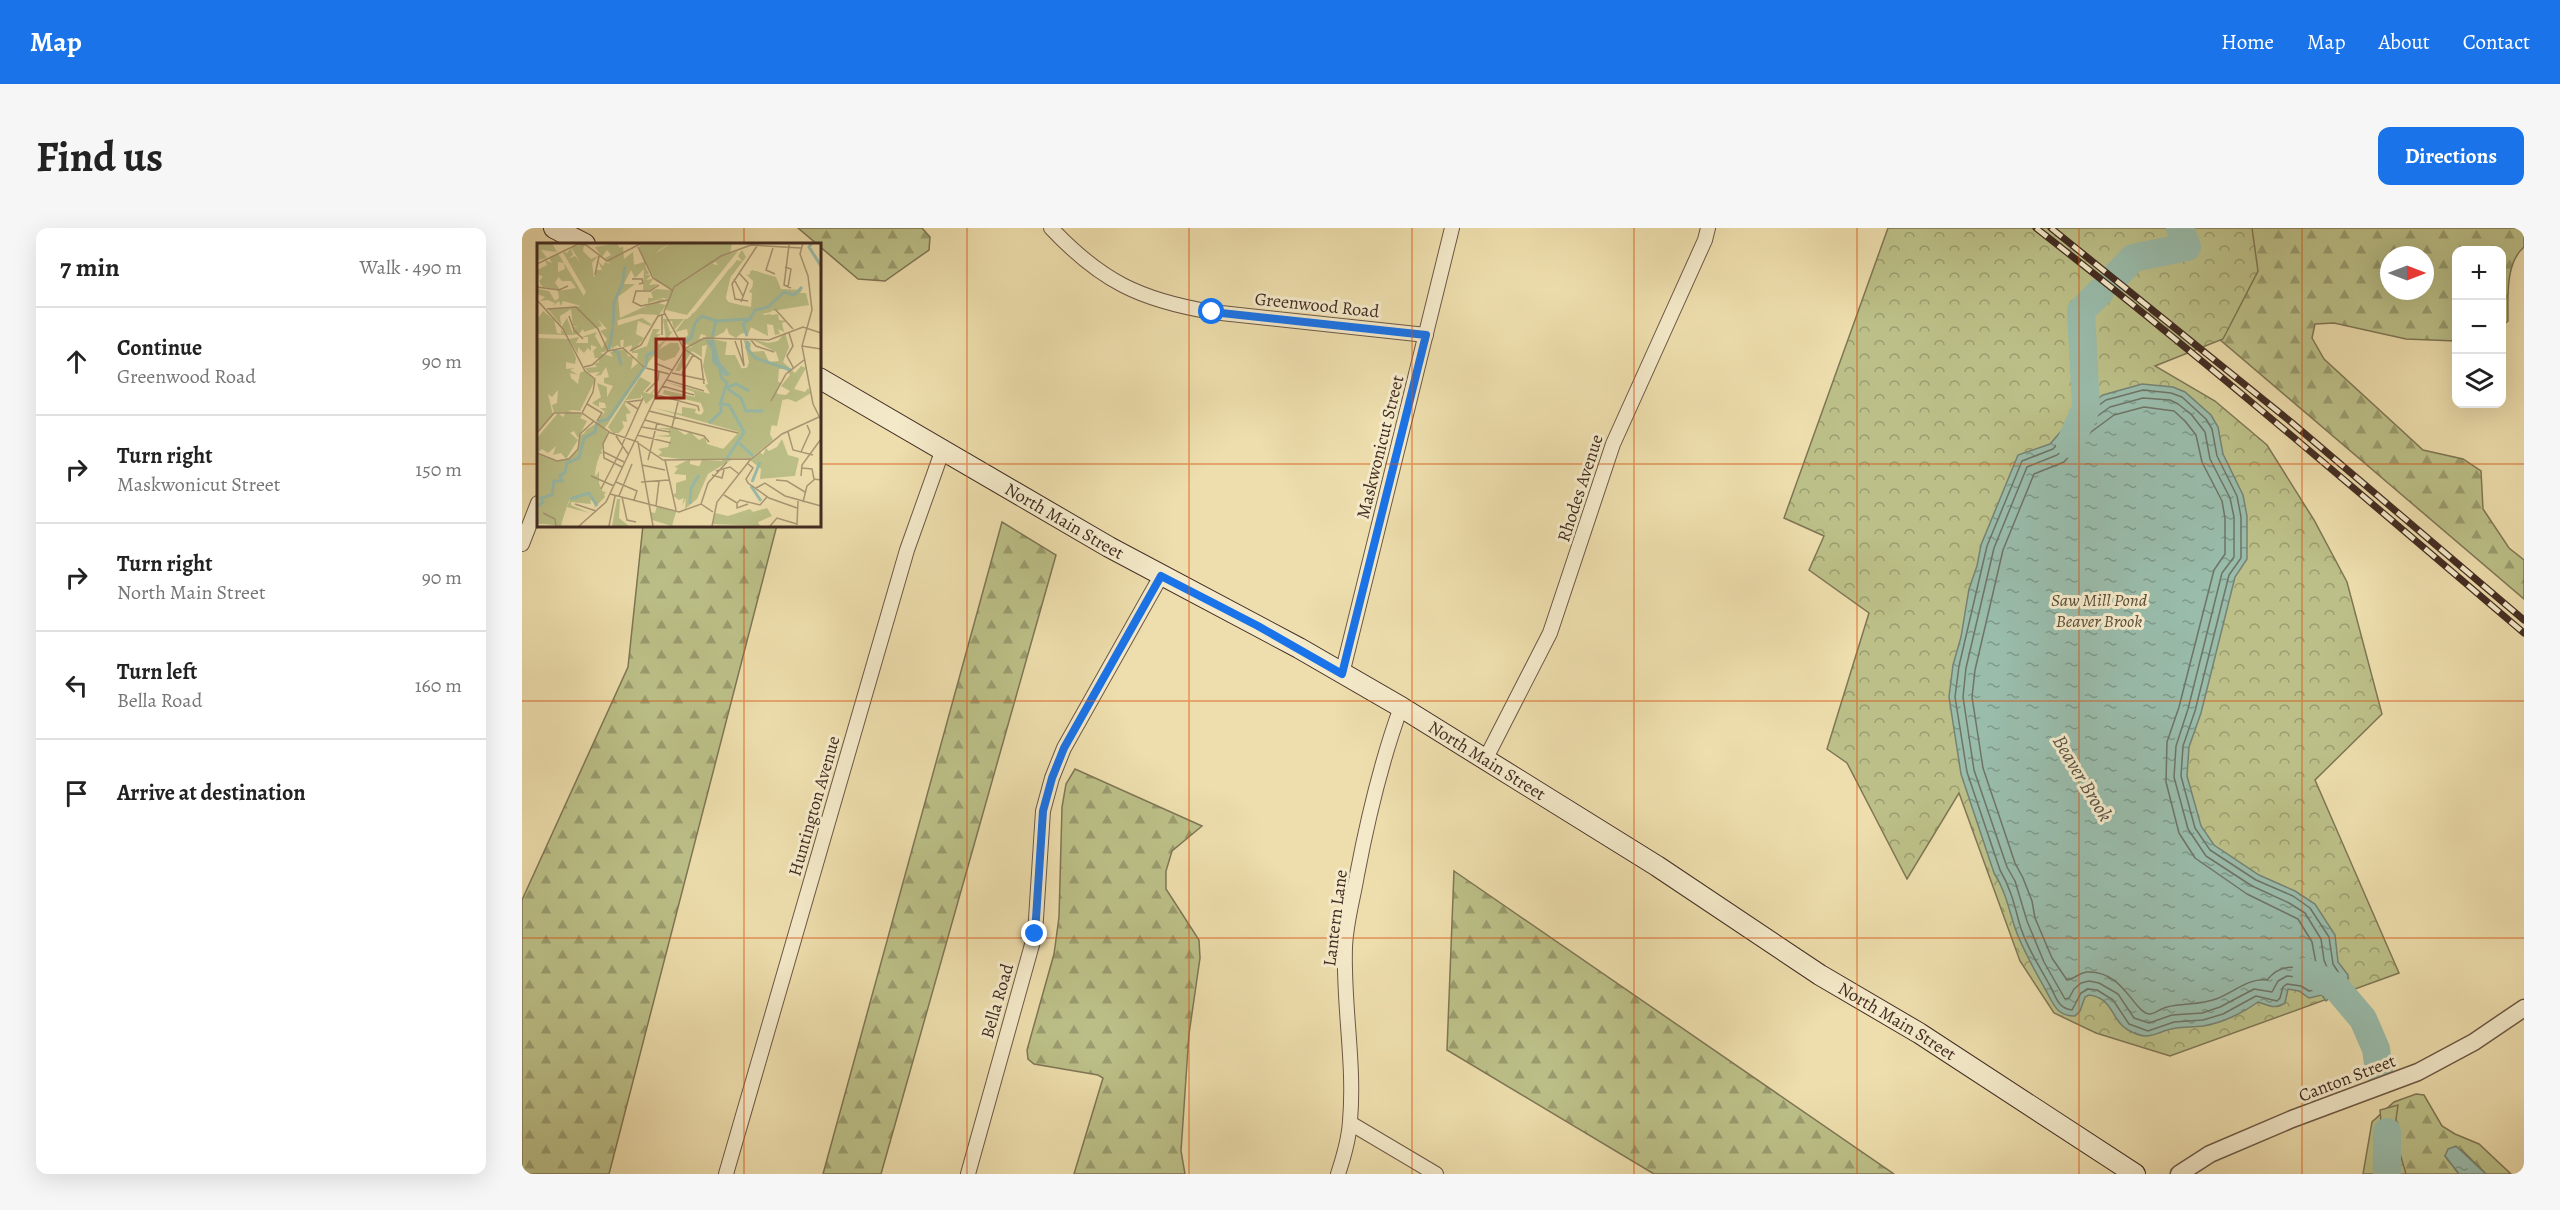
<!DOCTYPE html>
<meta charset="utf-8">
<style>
body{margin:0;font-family:Alegreya,serif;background:#f6f6f6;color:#222}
.controls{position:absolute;right:18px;top:18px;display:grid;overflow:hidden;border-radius:12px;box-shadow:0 6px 24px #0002}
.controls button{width:54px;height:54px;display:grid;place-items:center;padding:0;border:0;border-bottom:2px solid #e0e0e0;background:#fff;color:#222;font:30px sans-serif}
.compass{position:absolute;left:1858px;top:18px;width:54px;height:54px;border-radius:50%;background:#fff;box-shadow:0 6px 24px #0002;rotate:90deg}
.stop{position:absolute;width:18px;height:18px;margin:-14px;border:4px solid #1a73e8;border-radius:50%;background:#fff}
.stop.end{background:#1a73e8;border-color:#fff;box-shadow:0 2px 6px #0008}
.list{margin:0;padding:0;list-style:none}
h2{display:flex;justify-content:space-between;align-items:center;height:78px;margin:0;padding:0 24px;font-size:26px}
h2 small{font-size:20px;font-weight:400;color:#767676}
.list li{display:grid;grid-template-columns:39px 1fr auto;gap:18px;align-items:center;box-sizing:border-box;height:108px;padding:0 24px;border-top:2px solid #e0e0e0}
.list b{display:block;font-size:22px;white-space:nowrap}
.list p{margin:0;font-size:20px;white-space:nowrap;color:#767676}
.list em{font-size:20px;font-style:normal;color:#767676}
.icon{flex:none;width:33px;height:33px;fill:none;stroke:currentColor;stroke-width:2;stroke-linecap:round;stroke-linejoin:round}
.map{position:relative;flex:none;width:2002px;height:946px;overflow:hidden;border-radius:12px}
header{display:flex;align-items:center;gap:36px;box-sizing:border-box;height:84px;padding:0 30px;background:#1a73e8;color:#fff}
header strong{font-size:28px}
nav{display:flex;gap:33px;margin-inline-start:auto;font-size:21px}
.intro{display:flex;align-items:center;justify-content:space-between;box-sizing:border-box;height:144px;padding:0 36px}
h1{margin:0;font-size:42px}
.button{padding:15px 27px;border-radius:12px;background:#1a73e8;color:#fff;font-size:21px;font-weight:700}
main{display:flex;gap:36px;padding:0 36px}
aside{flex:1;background:#fff;border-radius:12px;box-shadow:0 6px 24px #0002}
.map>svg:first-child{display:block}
</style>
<header>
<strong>Map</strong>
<nav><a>Home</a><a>Map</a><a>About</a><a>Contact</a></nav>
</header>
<div class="intro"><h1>Find us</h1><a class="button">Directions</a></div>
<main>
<aside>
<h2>7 min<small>Walk · 490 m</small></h2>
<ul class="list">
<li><svg class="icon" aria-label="ahead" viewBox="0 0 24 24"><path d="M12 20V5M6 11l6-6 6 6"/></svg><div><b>Continue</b><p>Greenwood Road</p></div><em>90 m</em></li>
<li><svg class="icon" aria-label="right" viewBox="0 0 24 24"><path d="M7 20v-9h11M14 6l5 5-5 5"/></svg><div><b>Turn right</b><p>Maskwonicut Street</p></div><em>150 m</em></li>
<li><svg class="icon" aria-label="right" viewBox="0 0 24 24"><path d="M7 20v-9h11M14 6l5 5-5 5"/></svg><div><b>Turn right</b><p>North Main Street</p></div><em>90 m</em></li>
<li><svg class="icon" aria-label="left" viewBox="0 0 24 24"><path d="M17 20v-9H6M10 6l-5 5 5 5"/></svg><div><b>Turn left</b><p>Bella Road</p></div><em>160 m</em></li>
<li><svg class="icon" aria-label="arrive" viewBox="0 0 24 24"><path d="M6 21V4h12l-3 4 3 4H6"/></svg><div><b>Arrive at destination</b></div></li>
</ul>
</aside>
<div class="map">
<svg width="2002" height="946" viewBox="0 0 2002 946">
<defs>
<pattern id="forest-firs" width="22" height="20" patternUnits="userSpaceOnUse" patternTransform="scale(1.5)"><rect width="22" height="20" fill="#bcc088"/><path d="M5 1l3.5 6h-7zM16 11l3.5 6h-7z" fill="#9a9c6f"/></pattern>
<pattern id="park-crowns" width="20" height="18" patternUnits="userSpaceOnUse" patternTransform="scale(1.5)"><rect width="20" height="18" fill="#bcc088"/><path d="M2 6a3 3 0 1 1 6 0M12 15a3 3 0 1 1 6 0" fill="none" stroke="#9a9c6f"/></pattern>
<pattern id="water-ripples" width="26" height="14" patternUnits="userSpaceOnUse" patternTransform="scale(1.5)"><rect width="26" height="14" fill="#99bcab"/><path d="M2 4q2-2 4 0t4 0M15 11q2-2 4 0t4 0" fill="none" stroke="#7e998b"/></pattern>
</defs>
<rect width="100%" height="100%" fill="#eedead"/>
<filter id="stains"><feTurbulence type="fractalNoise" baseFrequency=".00333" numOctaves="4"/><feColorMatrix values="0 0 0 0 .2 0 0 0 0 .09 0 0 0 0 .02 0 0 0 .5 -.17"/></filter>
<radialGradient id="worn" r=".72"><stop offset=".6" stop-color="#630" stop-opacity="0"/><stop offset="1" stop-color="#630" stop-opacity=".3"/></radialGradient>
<g fill="url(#forest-firs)" stroke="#7f7655" stroke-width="1.5" fill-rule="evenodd">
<polygon points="276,0 400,0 408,9 407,22 363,53 336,51"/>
<path d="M1567 0H2002V19C1983 35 1986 70 1986 93L1980 98V22H1934V113L1884 111 1812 95 1793 96 1790 110 1802 131 1901 222 1941 231 1959 243 1961 281 1987 320 2002 332V371ZM1867 27H1903V63H1867Z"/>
<polygon points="480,294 534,327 359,946 301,946"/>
<polygon points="121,297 255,297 87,946 0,946 0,672 106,439"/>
<polygon points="553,541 680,598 650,623 644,643 644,661 677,712 678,730 667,806 659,923 663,946 552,946 581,850 576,847 512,836 506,831 505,822 532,726 537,689 540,579 544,556"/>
<polygon points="932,643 1372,946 1132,946 925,822"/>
<polygon points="1894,866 1902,867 1920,898 1933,906 1957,916 1989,946 1964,946 1940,922 1923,928 1937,946 1841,946 1850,894 1872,874"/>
</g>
<g fill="url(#park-crowns)" stroke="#7f7655" stroke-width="1.5">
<polygon points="1366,0 1730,0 1736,43 1701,111 1633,138 1693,173 1745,217 1792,292 1825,354 1860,486 1793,552 1877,745 1648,828 1574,805 1532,785 1498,733 1437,565 1385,651 1325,535 1305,521 1347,385 1287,342 1302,308 1262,290"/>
<polygon points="1876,877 1872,905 1884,946 1863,946 1858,882"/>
</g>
<g fill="url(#water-ripples)" stroke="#768274" stroke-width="1.5">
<path d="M1620 156 1651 159 1663 164 1689 187 1696 199 1701 226 1721 267 1725 288V331L1713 349 1679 485 1667 519 1665 548 1679 598 1692 617 1737 647 1773 663 1793 676 1813 707 1816 734 1826 747 1825 757 1804 773 1800 767 1787 770 1777 763 1766 761 1763 775C1752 782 1747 777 1736 774 1721 785 1700 795 1681 798 1672 799 1663 799 1654 800 1633 803 1629 815 1606 802 1589 793 1592 770 1567 767L1563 769 1558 783 1553 788C1533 788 1531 774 1522 759 1511 739 1499 719 1492 697 1486 678 1483 662 1472 645L1439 546 1427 469 1431 437 1439 409 1447 361 1455 338 1459 317 1496 227 1528 216 1554 186 1581 167Z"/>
<polygon points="1934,918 1964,946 1937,946 1923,928 1926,921"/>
</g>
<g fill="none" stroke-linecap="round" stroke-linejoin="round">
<g stroke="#6e7466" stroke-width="1.5">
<path d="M1621 162 1649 165 1660 169 1684 191 1690 201 1695 228 1715 268 1719 289V330L1707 347 1673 483 1661 518 1659 548 1673 600 1688 622 1734 652 1771 668 1788 680 1807 709 1811 736 1820 750 1806 763 1798 761 1787 763 1779 758 1765 756 1761 759 1758 770 1755 773 1734 768 1701 786 1681 792 1652 794 1626 803 1607 796 1591 772 1575 762 1566 761 1559 765 1550 782C1535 780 1534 768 1527 756 1516 736 1503 716 1497 694 1492 675 1488 659 1478 642L1445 544 1433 469 1437 438 1465 318 1500 233 1531 221 1558 191 1584 172Z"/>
<polygon points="1621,170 1648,172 1656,176 1669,186 1683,204 1688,231 1708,270 1712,289 1712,329 1700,345 1666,481 1654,518 1652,549 1666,601 1684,628 1730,658 1767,675 1783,685 1799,711 1802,732 1809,750 1805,754 1789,754 1776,749 1765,748 1756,753 1750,764 1732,761 1698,779 1680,785 1650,787 1627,795 1612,790 1596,766 1577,755 1567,753 1559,755 1552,761 1547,770 1543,771 1522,734 1505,693 1493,653 1485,639 1452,542 1441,469 1444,440 1472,320 1505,239 1535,227 1544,220 1563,197 1588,179"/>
<path d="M1622 179 1652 183 1663 193 1674 207 1680 234 1700 273 1703 290V326L1692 342 1657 479 1645 514 1644 554 1657 605 1673 630 1725 666 1776 691 1790 714 1795 741 1790 745C1773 737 1758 736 1745 752 1725 750 1713 764 1694 771 1678 777 1661 775 1645 779 1639 780 1633 786 1628 786 1612 786 1602 742 1565 744 1557 745 1552 751 1545 752L1530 730 1513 690 1510 673 1501 650 1493 635 1461 540 1450 469 1453 442 1481 322 1512 246 1542 234 1569 204 1592 187Z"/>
</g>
<g stroke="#99bcab" stroke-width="28">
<polyline points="1593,49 1611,30 1665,19 1658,0"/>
<polyline points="1548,216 1564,180 1559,83 1578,64"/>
<polyline points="1784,744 1813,758 1841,791 1854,821 1857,844"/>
<polyline points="1865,904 1865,946"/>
</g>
<g stroke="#6d5845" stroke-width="16">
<g id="minor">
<path d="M529 0C579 53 618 72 690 84L904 107"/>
<polyline points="0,316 16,275"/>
<polyline points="820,446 930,0"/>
<polyline points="964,530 1028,405 1091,216 1183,12 1186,0"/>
<polyline points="828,895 914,946"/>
<polyline points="204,946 385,322 421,221"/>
<polyline points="446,946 513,706 521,583 530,550 542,520 639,348"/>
<path d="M816 946C822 928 827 911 828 893 833 835 821 777 823 719 824 694 831 671 835 647 846 589 859 534 879 479"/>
</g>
</g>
<g stroke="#6d5845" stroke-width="19">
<polyline id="tertiary" points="1657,946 1688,926 1770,891 1896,844 1952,814 2002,780"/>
</g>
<g stroke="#422c22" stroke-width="22">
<g id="secondary">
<polyline points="32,0 63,16"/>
<path id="s1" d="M297 150 587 319 777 420 879 479 1135 638 1298 747 1397 805 1613 946"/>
</g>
</g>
<use href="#minor" stroke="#f4eaca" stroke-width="14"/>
<use href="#tertiary" stroke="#f4eaca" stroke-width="16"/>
<use href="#secondary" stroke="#f4eaca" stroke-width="20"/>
<g stroke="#422c22" stroke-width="7">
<g id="rail">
<path d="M1514 0C1681 130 1841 268 2002 405"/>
<polyline points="1529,0 1769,194 2002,392"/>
</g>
</g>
<use href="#rail" stroke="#f4eaca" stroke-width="4.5" stroke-dasharray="14" stroke-linecap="butt"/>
</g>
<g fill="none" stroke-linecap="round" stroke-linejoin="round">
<polyline stroke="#1a73e8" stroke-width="8" points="513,706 521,583 530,550 542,520 639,348 736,398 820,446 904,107 690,84"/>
</g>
<path fill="none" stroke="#d7540e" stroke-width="1.5" stroke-opacity="0.55" d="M222 0V16M445 0V946M667 0V946M890 0V946M1112 0V946M1335 0V946M1557 0V946M1780 0V946M0 236H16M297 236H2002M222 297V946M0 473H2002M0 710H2002"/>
<g text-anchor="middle" stroke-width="6" stroke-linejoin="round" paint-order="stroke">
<g font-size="18" fill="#422c22" stroke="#f4eaca">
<text transform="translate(795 77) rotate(6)" y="6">Greenwood Road</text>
<text transform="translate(858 219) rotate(-76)" y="6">Maskwonicut Street</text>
<text transform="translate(1058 260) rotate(-72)" y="6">Rhodes Avenue</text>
<text dy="6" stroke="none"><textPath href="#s1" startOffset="284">North Main Street</textPath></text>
<text dy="6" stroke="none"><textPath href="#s1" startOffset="770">North Main Street</textPath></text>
<text transform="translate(292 578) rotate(-74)" y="6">Huntington Avenue</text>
<text transform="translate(813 690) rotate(-83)" y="6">Lantern Lane</text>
<text transform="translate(475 773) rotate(-74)" y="6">Bella Road</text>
<text dy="6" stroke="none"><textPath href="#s1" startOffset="1256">North Main Street</textPath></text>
<text transform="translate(1825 850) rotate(-21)" y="6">Canton Street</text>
</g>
<g font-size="18" font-style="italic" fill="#5a4a36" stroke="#f4eaca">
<text x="1577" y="378">Saw Mill Pond<tspan x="1577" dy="21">Beaver Brook</tspan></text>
</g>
<g font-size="20" font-style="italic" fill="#585044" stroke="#f4eaca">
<text transform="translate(1561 550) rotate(59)" y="7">Beaver Brook</text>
</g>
</g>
<g transform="translate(15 15)">
<rect width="284" height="284" fill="#eedead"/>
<path d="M230 265 235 273 221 279 223 283 175 281 178 270 191 273 213 266 216 269Z" fill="#bcc088"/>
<path d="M0 0H15L20 9 4 7 10 15 1 17ZM80 0 83 5 86 3 87 16 96 9 97 22 107 19 102 4 106 0H134L122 7 108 23 112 31 107 32H114L109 37 116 36 112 42 121 41 114 47H106L107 26 98 35 94 27 87 41H98L81 54 83 75 124 56 131 57 121 60 129 62 122 72 103 71 68 81 25 8 30 10 34 5 36 12 31 16 38 13 43 19 34 4 47 1 46 8 54 16 61 13 55 20 57 35 60 27H65L61 18 66 23 68 19 73 21 68 15 74 12 70 7 65 14 58 4ZM205 7 209 14 193 35 188 54 192 60 214 64 216 38 209 31 212 32 215 27 239 34 244 46 265 47 263 50H269L272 62 203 73 157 70 200 17 205 18 201 13ZM201 8 150 72 129 67 131 56 126 55 111 60V55H116L114 49 119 46 134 47 175 21 181 22 178 18 184 13ZM21 10 27 20 21 19V29L28 26 27 20 65 83 47 89 46 86 42 91 35 92H30L25 83 30 75 36 91V84H42L36 83 34 66 23 73 24 82 11 66 44 63 26 58 24 63 22 58 16 63 18 60 11 57 3 58 8 54 0 51 1 46 12 48 18 58 22 55 21 48 39 45 34 38H25L18 30 12 36H16L21 47 3 41 6 33 1 32 2 36 0 34V27L10 22 8 17 15 20 12 15ZM6 68 17 77 20 90 24 91V86L29 92 0 91V77ZM241 71 242 77 250 78 245 80 247 89 241 86 243 91 238 92 236 82 230 81 231 93 214 84 210 94 207 88 199 95 192 91 189 82 187 89 176 95 164 91 162 96H171L175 107 171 114 189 123 183 119 175 96 190 99 188 112H198L205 126 210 125 212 119 207 97 214 100 213 109 227 108 232 119 242 118 239 109 214 96 231 100 241 98 248 89 252 104 246 119 258 130 264 123 269 125 257 146 268 149 271 145 274 150 259 159 251 156 239 158 233 191 236 197 214 215 153 217V221L165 224 145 263 147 255 142 257 135 252 139 250V240L149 237V232L137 231 141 225 137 224 151 217 121 213 125 209 121 206 131 204 134 194 118 193 132 192V187L120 185H138L148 192 153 189 162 197 168 194 170 201 186 206 202 189 117 165 145 171V164L159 166 158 170 164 172 167 168 164 160 126 151 127 147 158 154 157 149 129 139 173 151 168 142 171 141 166 123 170 102 165 103V114L155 108 143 128H138L150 105 156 104 144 99 151 92 150 86 138 89 148 76 207 77ZM242 126H249L253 132 244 143 253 148 249 152 240 151ZM105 75 114 81 118 76 113 83 101 78 99 91 107 95 96 108 110 103 116 86H123L119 91H124L119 95 122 102 129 96 126 76H147L137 87 135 78 130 79 133 89 136 88 108 124 100 116 101 110H95V102L86 105 87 96H83L84 105 80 102 75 106 74 102 73 107 63 110 76 114 73 109 89 106 91 113 96 114 94 126 101 120 108 125 70 182 63 175 68 169 63 165H69L68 160 62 159V164L55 160 64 154 60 140 70 144V154L76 143 67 140V135L72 134 69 124 64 132 58 133 63 129 52 130 48 125 60 124 57 121 62 119V115H58L56 108 60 104 54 102V108L51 105 47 110 41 104V111L32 96 42 94 39 100H51V94H44L60 89 58 93 65 105 70 96 63 88ZM0 95 31 96 39 115 38 121 29 119V126L38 125 33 127 41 132 33 130 34 135 41 141 43 130 47 128 58 137 43 168 35 167 31 168 46 171 43 175 50 178 41 195 37 188 33 190 41 197 29 216 24 210 16 212 19 203 11 210 5 206 0 210V195L21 170 26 174 29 169H17L15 162 20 160 21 147 15 154 11 151 16 172 0 190ZM103 134 114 140 106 149 113 151 120 143 115 151 118 153 109 161 104 151V155L89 157 88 162 94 170 89 171 90 179 85 178 87 184 82 190H76L71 184ZM60 180 23 283 20 279 0 281V211L19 218 36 214 49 187ZM63 207 66 210 61 212 58 231 68 254 57 265 59 259 53 256 54 261 34 259V262L52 270 30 264 54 213ZM80 256H83L82 275 92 283H75Z" fill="#bcc088" fill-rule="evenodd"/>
<path d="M234 52 240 53 234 69 206 75 234 71V77L196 83 191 80 175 91 174 82 166 83 170 80 167 78 155 92 156 87 148 78 160 67 204 72Z" fill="#bcc088"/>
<path d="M134 0H194L195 1 193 10 135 46 119 38 108 18Z" fill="#bcc088"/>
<path d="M83 12V18L92 17 95 22 107 21 90 26 78 59 81 83 86 90 100 78 90 89 105 98 94 107 96 99 90 96 68 100 71 98 66 87 70 86 44 58 53 41 60 38 59 28 64 31 69 20 73 23V18ZM16 21 22 33 18 40 28 53 24 56 20 46 6 44 2 38 6 34 2 29ZM192 26 195 28 188 58 214 65 217 51 212 49 218 40 213 28H220L232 45 237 46 233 62 223 67 232 79 226 80V89L214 84 210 90 192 91 195 76 187 89 175 91 180 103 178 108 185 121 194 120V127L214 124 207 97 212 98 210 107 224 119 235 122 238 137 244 140 235 153 239 157 242 153 239 150 246 154 240 183 217 180V187L209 188 194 217 171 231 160 256 148 266 149 253 136 254 140 251 141 240 156 237 165 217 185 218 187 214 166 204 151 203 155 198 190 207 202 194 200 185 166 177 168 151 175 152 167 126 168 114 174 108 168 96 173 84 157 90 150 99 145 100 157 88 167 83 154 70 158 71ZM133 100H141L143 106 138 114 127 118 116 113 105 121 115 104 123 106ZM69 168 76 172 67 186 71 189 56 231 59 233 62 228V248L69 249 62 259 39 254 30 259 24 283 0 280V264L9 254 4 248 11 244 5 239 15 227 23 228 28 218 41 207 42 193 53 187ZM245 196 251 212 262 215 258 233 223 236 224 226 213 217 223 209 226 212 229 205 232 208 240 204ZM120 263 139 269 135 283 115 277 113 269 118 270Z" fill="#bcc088"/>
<path d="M169 97H177L183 119 194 132 188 133 175 119V108Z" fill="#99bcab"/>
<path fill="none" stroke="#99bcab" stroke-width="3" d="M275 0 272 4 284 23M76 83 77 59 85 42 88 23M210 93 206 81 213 76M175 95 179 78 213 76 218 67 231 64 247 49 257 52 265 44M211 98 210 105 218 115 254 127M146 100 154 95 158 80 165 73 179 78M72 106 76 84M76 108 81 109 84 122M183 125 184 134 190 140 183 161 192 162 207 189 189 217M188 145 199 141 212 148M191 146 204 155 209 168H226M61 179 71 176 109 122 110 112 120 108M172 180 184 169V163M202 200 216 213M215 239 223 219M214 243 224 258M33 256 52 250 60 263M153 261 154 245 162 232M0 264 6 259 4 255 15 252 17 238H25L23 232 28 230 30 220 42 215 47 195 58 189 60 180"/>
<path fill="none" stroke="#a99775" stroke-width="1.5" d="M266 0 263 11 271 33 275 67 265 103 276 161 284 177M252 2 247 42 254 45M101 4 116 35 135 47M236 5 229 27 238 31M0 21 41 1 49 2 70 18 105 0M248 24 254 26 251 44M202 30 211 40 204 59M58 32 62 13M95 36H105L106 40 102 41M197 36 206 53M122 42 113 48H99L96 59 104 63 131 57M0 44 22 47 31 43M0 57 26 86 48 128 58 136 56 149 45 170 74 190 101 199 116 283M211 58 198 56 195 41 220 3M10 66 39 64 61 86 71 108M238 66 256 86M32 73 37 87 46 96M252 90 256 103 250 113 257 126M125 92V71M213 96 219 103 237 109M204 97 207 123M198 98 207 123M265 103 284 106M93 108 104 102 121 73 128 71M118 120 135 127M47 124 55 122 71 108 86 105 107 124M109 125 132 131M135 130 168 137M145 131 156 112M130 137 167 148M167 141 164 117 147 106 127 69 137 44 184 13 214 2 264 5M125 143 157 152M109 149 121 137 122 128M120 152 161 163 162 168M234 158 249 131 267 117M50 161 65 170 60 178M101 166 90 159 105 157M112 168 201 190M108 177 167 193 172 199M105 184 133 189M135 184 141 159M72 189 66 201 67 215 85 224M251 189 256 207 276 212M0 190 17 170H44M100 192 134 200M79 193 91 211M101 200 126 217 214 216M85 202 106 155M67 209 87 219M264 209 273 189 270 182M0 210 20 218 32 216 41 206 43 191 57 178M111 217 120 180M128 217 139 267M210 220 216 225 209 236 211 240 232 255 260 265M105 222 128 227M265 225 275 226 277 236 284 237M179 228 193 224 202 231M175 232 185 235 187 227M54 233 77 243M264 233 265 222 284 196M239 237 250 238 268 249M79 239 100 248 97 257M104 239 132 237M219 245 228 240 248 253 284 263M64 246 86 203M73 251 142 269 164 261 176 269M187 252 200 260V265L211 261M82 253 95 221M85 254 90 277 99 279M266 259 270 243 278 236M200 260 203 257 223 262 230 254M38 261 59 268M164 261 171 240 190 219M119 263 122 238M6 270 18 276 19 283M260 282 261 258M42 283 69 259 118 155 149 105 167 95 232 97 266 84 284 90M72 283 78 253M175 283 180 259 213 217 245 191 282 174M233 283 240 275 260 281"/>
<path fill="#8f2418" fill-opacity="0.15" stroke="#8f2418" stroke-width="3" d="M119 96H147V155H119Z"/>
<rect width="284" height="284" fill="none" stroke="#422c22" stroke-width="3"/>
</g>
<rect width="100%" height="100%" filter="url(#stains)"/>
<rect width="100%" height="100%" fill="url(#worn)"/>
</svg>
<div class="controls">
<button>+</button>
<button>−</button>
<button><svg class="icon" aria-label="layers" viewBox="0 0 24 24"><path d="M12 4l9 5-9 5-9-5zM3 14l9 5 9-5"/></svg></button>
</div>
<svg class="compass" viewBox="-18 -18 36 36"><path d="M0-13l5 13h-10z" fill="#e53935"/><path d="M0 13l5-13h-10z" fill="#767676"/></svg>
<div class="stop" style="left:690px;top:84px"></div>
<div class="stop end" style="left:513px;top:706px"></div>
</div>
</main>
